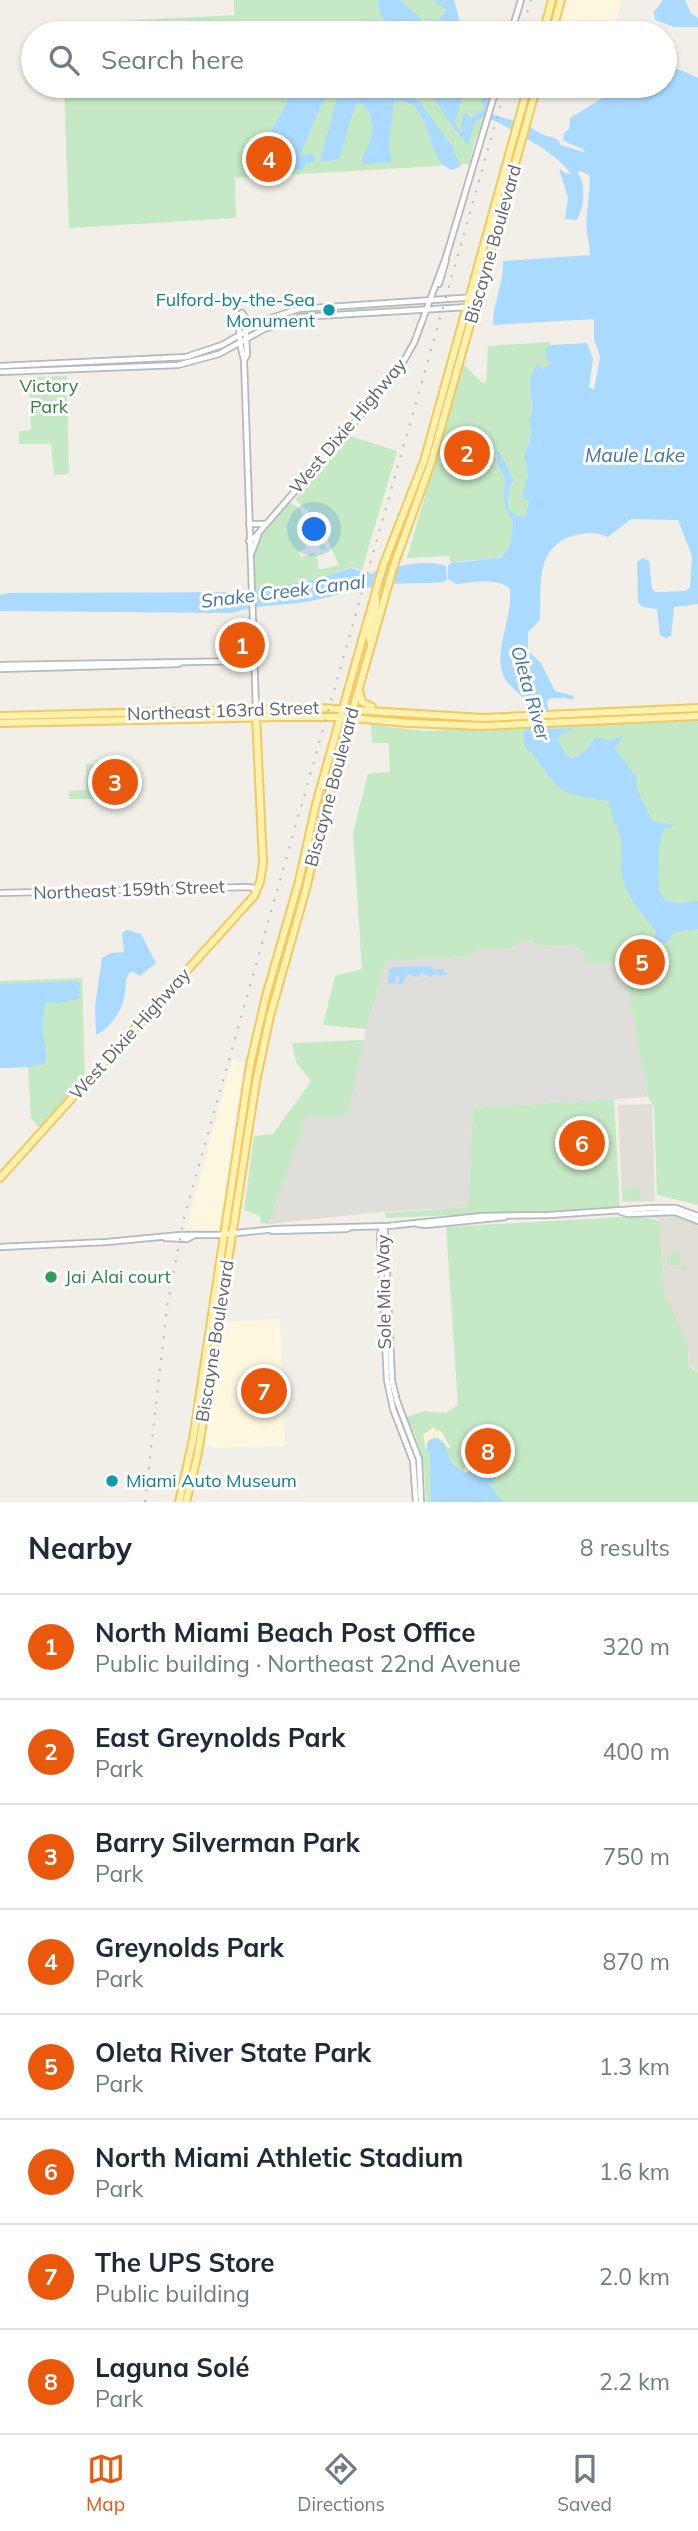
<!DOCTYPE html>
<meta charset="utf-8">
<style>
body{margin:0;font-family:Mulish,sans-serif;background:#f2f2f3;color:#1f2937}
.you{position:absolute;left:315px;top:530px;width:24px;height:24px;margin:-18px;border:5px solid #fff;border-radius:50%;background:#1a73e8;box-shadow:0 0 0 10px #1a73e833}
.badge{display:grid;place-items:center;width:46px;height:46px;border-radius:50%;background:#ea580c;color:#fff;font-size:23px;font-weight:700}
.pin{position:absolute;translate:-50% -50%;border:4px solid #fff;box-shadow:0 2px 7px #0006}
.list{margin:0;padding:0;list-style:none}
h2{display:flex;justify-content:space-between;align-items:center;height:91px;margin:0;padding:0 28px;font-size:30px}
h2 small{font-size:23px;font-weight:400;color:#747a83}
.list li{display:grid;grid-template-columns:46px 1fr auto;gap:21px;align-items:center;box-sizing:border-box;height:105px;padding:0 28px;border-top:2px solid #e0e1e3}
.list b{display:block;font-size:26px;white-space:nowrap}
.list p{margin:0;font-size:23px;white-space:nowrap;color:#747a83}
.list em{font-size:23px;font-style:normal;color:#747a83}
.icon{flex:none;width:38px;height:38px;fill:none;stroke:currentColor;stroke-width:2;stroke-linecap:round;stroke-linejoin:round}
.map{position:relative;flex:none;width:698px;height:1502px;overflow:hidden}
.search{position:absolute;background:#fff;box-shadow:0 2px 5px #0004;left:21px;right:21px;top:21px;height:77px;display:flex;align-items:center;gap:18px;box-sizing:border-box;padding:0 24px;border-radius:38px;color:#747a83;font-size:26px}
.sheet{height:931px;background:#fff}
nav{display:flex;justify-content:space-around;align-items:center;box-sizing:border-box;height:98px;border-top:2px solid #e0e1e3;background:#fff;font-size:19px;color:#747a83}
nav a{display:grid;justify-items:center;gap:4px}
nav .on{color:#ea580c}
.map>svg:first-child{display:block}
</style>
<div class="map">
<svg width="698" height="1502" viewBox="0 0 698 1502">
<rect width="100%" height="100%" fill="#f1efe8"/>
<g fill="#fef7e0">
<polygon points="568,0 622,0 612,33 558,33"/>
<polygon points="232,1060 244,1063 219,1230 186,1229"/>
<polygon points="280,1319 285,1446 215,1448 205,1444 223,1322"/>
</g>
<polygon fill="#e0deda" points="519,941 531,941 538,946 572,945 584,952 587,964 623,963 648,1097 473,1108 468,1207 380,1212 269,1224 306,1117 348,1115 366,1029 386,964 389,960 470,956 477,950 512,948"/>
<g fill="#e1ded6">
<polygon points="652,1104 655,1201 622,1202 618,1105"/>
<polygon points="639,1214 675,1214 698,1224 698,1371 689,1365 688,1350 664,1296 659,1220"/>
</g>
<g fill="#c5e8c5">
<polygon points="234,0 433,0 445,7 447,10 440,17 443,33 62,33 62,24 234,15"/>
<path d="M64 86H469L468 89 480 96C492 120 470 140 471 164L235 178 236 218 69 228Z"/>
<path d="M549 342 551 345 547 348 552 363 543 369 537 365 531 391V429L525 460 528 476 523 493 529 501 527 516H517L508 509 509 488 514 484 500 452 498 450 495 456 498 461V466L505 477C504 494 501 507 513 521L512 537 506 553 496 559 461 561 451 563 449 556 407 558 463 364 481 382 486 383 488 346Z"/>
<polygon points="67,376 69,474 54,475 51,444 19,444 19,431 31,430 29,377"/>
<path d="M350 436 397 451 362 570 352 567 321 578 256 591 254 588C253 539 257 538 287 501L300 509 308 526 307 521 315 525 324 539 322 541 326 549 321 550 312 531 313 536 304 540 302 537 306 548 299 552 301 557 314 553 316 556 318 555 317 558 319 570 339 565 319 521 295 499Z"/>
<polygon points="698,721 698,1205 657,1195 654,1108 648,1097 623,963 586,964 584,952 572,945 538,946 531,941 519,941 512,948 477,950 470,956 390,960 386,964 366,1029 323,1025 335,976 362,969 353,833 368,774 390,772 389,743 372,743 371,725 424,731"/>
<polygon points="86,764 95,764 97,783 122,782 123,799 69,799 69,791 86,790"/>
<polygon points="82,978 85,1077 41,1126 38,1127 31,1118 28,1067 0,1068 0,981"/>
<polygon points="364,1040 348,1116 306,1117 269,1224 261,1223 260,1216 244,1210 254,1136 273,1134 311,1081 296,1062 292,1043"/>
<polygon points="614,1099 620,1208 386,1218 385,1213 468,1207 473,1108"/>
<polygon points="640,1188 641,1201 625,1201 624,1189"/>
<path d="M640 1216 659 1221 664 1292 688 1348 689 1367 698 1372V1502H426C425 1470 423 1445 406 1417L425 1411 446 1413 458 1405 446 1227Z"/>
<polygon points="680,1252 681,1264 687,1264 686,1270 682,1270 681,1265 667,1265 667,1253"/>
</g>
<g fill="#fbf3d9">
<polygon points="434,1427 436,1431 440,1430 451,1448 445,1447 445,1444 434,1438 428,1441 426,1450 423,1435"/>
<polygon points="472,1459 473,1462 485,1460 495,1465 502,1471 495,1481 496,1478 488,1468 464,1473 465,1467 472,1464"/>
</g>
<g fill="#aadaff">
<path d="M379 0H400L417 15 428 33 392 32C386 23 376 11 379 0Z"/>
<polygon points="433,0 454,0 463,33 443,33 440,17 447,10"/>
<polygon points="663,0 685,0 691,13 698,18 698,27 674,27 655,20 654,12"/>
<path d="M665 68 681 70 698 78V604L674 607 671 636 666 638 660 635 657 609 643 607 638 603 637 562 643 558 649 561 652 588 655 592 686 591 690 587 692 556 678 520 631 519 608 537C597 532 588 532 576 535 533 546 542 587 540 620L528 632V651L541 663 555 691 574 696 572 700 566 698H550L547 702 551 729 575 728 559 736 558 741 566 755 572 758C584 754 589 748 595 737L610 740 623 736 615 749 636 776 638 791 652 821 675 825 666 829 662 834 658 853 659 891 666 901 679 903 698 901V929L674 932 667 943H658L655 941 656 932 635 905 626 889 621 870 622 844 608 801C595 798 577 797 565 791 548 782 541 759 525 747L523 733 526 730 527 702C519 692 505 685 502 672 495 646 513 616 510 589 497 577 472 583 456 584L448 579V566L451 563 500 558C512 548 512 535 513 521 501 507 504 494 505 477L498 466 496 450 500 452 514 482 509 488 508 509 517 516H526L529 501 522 496 528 476 524 455C529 445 533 430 529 420 535 408 529 392 530 380 531 373 536 371 536 364L543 369 551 363 545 357 547 348 551 345 587 343 593 359 589 387 594 390 600 357 594 339V319L493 325C493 302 504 283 503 261L590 255C590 247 588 240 587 233 585 217 590 195 590 176L581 171 577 172C587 184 584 207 577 220L565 219 568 198 559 169 567 174H571C556 153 526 138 504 126 497 121 491 121 486 115L474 123 469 144C455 134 436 101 426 86H458L461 101 455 122 461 133 463 116 466 113 471 118 484 109 480 96 475 92 471 94 468 89 469 86H490L491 112 494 115 526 124 541 134 557 139 561 145 583 152 585 151C578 145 570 145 563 140L564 133 569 129 570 118 622 86H665Z"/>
<polygon points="296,86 336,86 330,96 324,99 300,155 303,156 308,153 314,155 315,162 306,163 302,170 254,172 252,166"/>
<path d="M340 86H373L368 92V99L388 87 394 96 418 100 455 150 454 153 461 166 452 170C423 159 434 96 394 101L389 144 391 162 363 164 362 157C373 141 378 118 362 103L355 105 339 159 320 162Z"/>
<path d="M418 563H433L446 566 447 579 444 582C425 584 405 582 385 585 360 588 336 596 311 601 284 606 259 604 232 613L0 611V595L9 593 248 592 321 578 351 568 371 574 377 570Z"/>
<path d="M127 930 141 934 156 963 140 976 132 971 128 975C125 981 126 985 125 992 124 1009 110 1028 96 1035L95 1006 102 958 111 953 124 952 122 933Z"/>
<polygon points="431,966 434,970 442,969 447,975 440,976 435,974 430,977 422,973 417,977 408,974 401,985 398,983 400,977 396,975 395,983 388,984 389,970 392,967"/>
<path d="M74 981 80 983 79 999 58 1003 46 1002C44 1012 42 1023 43 1033 44 1044 48 1052 45 1064L28 1067 0 1068V984Z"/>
<polygon points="438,1438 445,1444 450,1462 464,1473 483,1467 492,1470 496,1478 495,1481 489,1484 498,1497 504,1502 431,1502 430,1452 427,1451 427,1443 431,1439"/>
</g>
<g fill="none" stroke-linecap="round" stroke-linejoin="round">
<g stroke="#b5b8bc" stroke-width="8">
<g id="minor">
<polyline points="511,33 521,0"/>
<polyline points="439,284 446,260"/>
<path d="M242 313C237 325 240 347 244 360L256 709"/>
<polyline points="242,313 245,317 247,355 244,360"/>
<polyline points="0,366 186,357 222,345 268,319 299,309 477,297"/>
<polyline points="0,372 178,365 219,354 264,329 301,317 468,307"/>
<polyline points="249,524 265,524"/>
<polyline points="249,541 255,537 395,376 414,343 446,257 497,86"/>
<polyline points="251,554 258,536"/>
<polyline points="0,665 253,661"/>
<polyline points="0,669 179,664"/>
<polyline points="0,893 249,887 257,889"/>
<polyline points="621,1212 628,1214 675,1212 698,1221"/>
<polyline points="418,1224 426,1225 505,1217"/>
<polyline points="382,1226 385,1231 392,1381 397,1401 419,1459 421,1502"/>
<polyline points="382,1227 380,1235 387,1380 393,1409 413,1461 416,1502"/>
<polyline points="272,1231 347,1229 350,1227"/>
<polyline points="165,1238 187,1239 193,1236"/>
<polyline points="0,1247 107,1242 180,1235 218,1235 276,1229 388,1226 482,1216 549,1215 652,1208 676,1208 698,1216"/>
</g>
</g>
<g stroke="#f2c960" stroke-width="10">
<g id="major">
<polyline points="543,33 552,0"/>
<polyline points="552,33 561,0"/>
<path d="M371 643C365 629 378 613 376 597"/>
<polyline points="359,690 362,702 372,707"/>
<polyline points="0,716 321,708 483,718 698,708"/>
<polyline points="0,723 279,717 340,717 409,723 483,726 698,716"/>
<polyline points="0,1178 254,896 260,882 263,863 256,716"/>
<polyline points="179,1502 193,1439 250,1065 266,996 299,881 316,804 383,566 424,461 528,86"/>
<polyline points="186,1502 198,1453 256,1082 270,1016 306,889 326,804 394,565 431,463 537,86"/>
</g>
</g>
<use href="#minor" stroke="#fff" stroke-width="4.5"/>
<use href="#major" stroke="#fff2af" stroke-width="6"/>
<g stroke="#b6b7b8" stroke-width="2" stroke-dasharray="2 9" stroke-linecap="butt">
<polyline points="521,33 531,0"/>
<polyline points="145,1502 167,1307 184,1218 506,86"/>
</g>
</g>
<g fill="#0f9aa8" stroke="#fff" stroke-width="2.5">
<circle cx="329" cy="310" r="7"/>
<circle cx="112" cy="1481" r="7"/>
</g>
<circle fill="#2e9e5b" stroke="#fff" stroke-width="2.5" cx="51" cy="1277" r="7"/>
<g text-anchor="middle" stroke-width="6" stroke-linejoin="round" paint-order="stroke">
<g font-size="18" fill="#5f6368" stroke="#fff">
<text transform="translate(493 244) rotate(-74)" y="6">Biscayne Boulevard</text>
<text transform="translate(348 426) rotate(-50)" y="6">West Dixie Highway</text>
<text transform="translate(223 711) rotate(-2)" y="6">Northeast 163rd Street</text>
<text transform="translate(332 787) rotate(-75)" y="6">Biscayne Boulevard</text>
<text transform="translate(129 890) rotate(-2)" y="6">Northeast 159th Street</text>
<text transform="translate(130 1034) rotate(-48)" y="6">West Dixie Highway</text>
<text transform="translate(384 1292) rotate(-91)" y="6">Sole Mia Way</text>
<text transform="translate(215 1341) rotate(-81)" y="6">Biscayne Boulevard</text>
</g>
<g font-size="18" fill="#0d838f" stroke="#fff" text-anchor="end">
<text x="315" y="306">Fulford-by-the-Sea<tspan x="315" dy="21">Monument</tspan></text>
<text x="126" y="1487" text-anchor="start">Miami Auto Museum</text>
</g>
<g font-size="18" fill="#348238" stroke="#fff">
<text x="49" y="392">Victory<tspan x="49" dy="21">Park</tspan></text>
</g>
<g font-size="18" fill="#27864d" stroke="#fff" text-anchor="start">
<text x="65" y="1283">Jai Alai court</text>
</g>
<g font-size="19" font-style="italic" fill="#4174aa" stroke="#fff">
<text x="635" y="462">Maule Lake</text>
<text transform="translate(283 591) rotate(-7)" y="7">Snake Creek Canal</text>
<text transform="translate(531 693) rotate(74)" y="7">Oleta River</text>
</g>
</g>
</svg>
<div class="you"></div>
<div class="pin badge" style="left:242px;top:645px">1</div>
<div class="pin badge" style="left:467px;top:453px">2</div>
<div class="pin badge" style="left:115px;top:782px">3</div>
<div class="pin badge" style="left:269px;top:159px">4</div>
<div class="pin badge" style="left:642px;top:962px">5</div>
<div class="pin badge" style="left:582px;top:1143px">6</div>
<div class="pin badge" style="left:264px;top:1391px">7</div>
<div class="pin badge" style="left:488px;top:1451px">8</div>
<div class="search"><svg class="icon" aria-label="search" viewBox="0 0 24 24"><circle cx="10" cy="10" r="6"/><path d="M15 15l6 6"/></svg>Search here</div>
</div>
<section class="sheet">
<h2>Nearby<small>8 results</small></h2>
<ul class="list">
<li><span class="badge">1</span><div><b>North Miami Beach Post Office</b><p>Public building · Northeast 22nd Avenue</p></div><em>320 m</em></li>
<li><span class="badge">2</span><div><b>East Greynolds Park</b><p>Park</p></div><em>400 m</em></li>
<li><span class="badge">3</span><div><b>Barry Silverman Park</b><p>Park</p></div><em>750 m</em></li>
<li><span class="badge">4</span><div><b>Greynolds Park</b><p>Park</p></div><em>870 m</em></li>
<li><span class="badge">5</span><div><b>Oleta River State Park</b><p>Park</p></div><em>1.3 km</em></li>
<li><span class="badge">6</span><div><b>North Miami Athletic Stadium</b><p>Park</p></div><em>1.6 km</em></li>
<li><span class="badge">7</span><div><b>The UPS Store</b><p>Public building</p></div><em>2.0 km</em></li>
<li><span class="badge">8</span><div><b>Laguna Solé</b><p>Park</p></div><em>2.2 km</em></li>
</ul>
</section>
<nav>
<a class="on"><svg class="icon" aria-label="map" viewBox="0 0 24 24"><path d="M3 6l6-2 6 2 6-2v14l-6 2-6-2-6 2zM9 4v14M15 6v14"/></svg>Map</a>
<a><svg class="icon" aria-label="directions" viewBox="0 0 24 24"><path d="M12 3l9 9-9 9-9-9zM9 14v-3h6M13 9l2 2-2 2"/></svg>Directions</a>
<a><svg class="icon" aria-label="saved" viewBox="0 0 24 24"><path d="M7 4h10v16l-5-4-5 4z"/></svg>Saved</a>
</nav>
